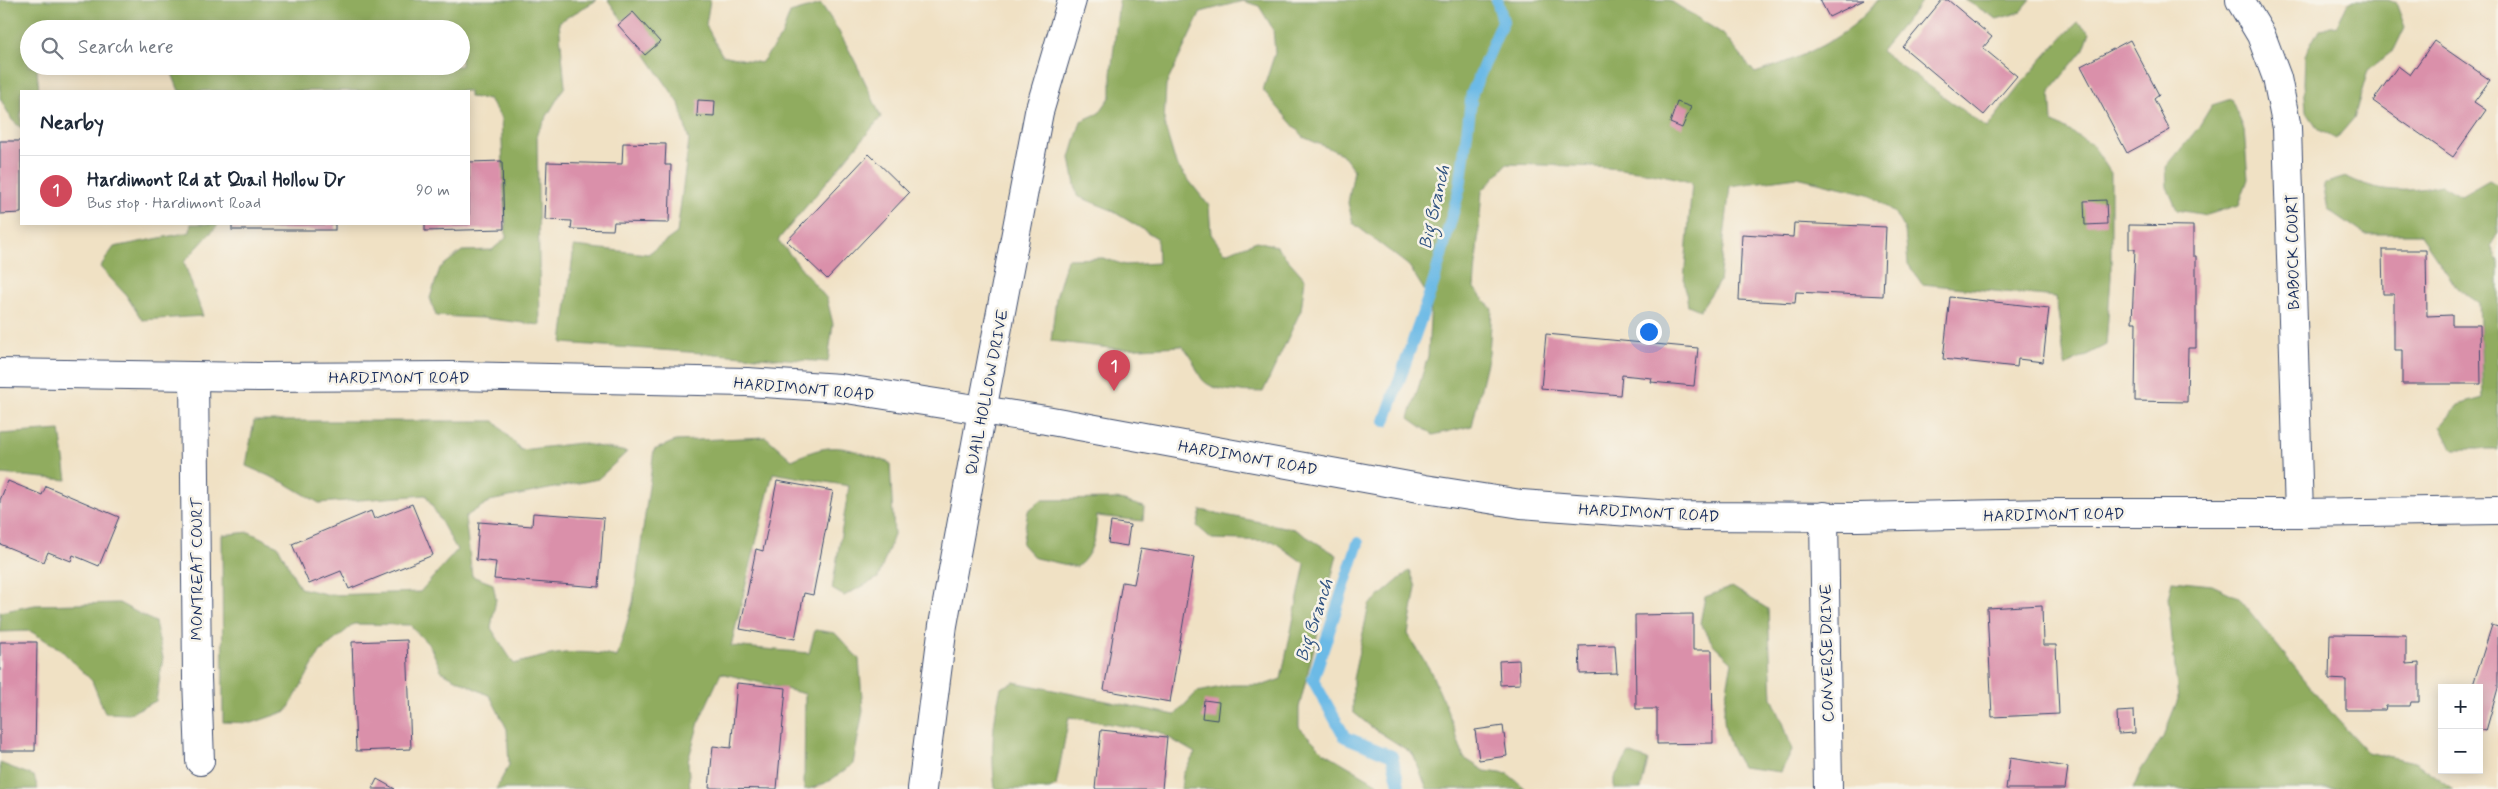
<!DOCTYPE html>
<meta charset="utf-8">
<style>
body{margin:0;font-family:Mynerve,sans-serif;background:#f2f2f3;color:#1f2937}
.controls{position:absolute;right:15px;bottom:15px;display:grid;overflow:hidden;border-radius:0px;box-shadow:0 2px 12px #0003}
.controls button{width:45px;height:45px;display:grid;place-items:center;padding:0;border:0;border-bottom:1px solid #e0e1e3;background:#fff;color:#1f2937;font:25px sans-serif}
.you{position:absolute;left:1648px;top:331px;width:18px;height:18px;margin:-12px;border:4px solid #fff;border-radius:50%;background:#1a73e8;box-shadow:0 0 0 8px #1a73e833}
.badge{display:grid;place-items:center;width:32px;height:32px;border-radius:50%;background:#d1495b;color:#fff;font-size:16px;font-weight:700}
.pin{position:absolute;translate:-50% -41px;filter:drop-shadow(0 1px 2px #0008)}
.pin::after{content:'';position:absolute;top:26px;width:18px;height:15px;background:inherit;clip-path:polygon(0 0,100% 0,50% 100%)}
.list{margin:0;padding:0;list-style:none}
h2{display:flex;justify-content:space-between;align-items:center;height:65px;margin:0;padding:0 20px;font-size:21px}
h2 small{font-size:16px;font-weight:400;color:#747a83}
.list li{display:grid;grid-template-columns:32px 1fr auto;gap:15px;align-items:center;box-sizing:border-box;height:70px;padding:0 20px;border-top:1px solid #e0e1e3}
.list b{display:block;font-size:19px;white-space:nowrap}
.list p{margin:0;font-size:16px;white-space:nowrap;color:#747a83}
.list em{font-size:16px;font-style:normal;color:#747a83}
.icon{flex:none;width:28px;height:28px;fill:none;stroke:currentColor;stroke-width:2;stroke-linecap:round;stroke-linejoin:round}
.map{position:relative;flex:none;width:2498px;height:789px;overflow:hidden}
.search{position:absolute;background:#fff;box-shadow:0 2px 12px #0003;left:20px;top:20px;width:450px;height:55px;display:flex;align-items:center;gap:12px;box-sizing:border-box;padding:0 18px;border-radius:28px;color:#747a83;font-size:19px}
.panel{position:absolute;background:#fff;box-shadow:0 2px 12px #0003;left:20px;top:90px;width:450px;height:135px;border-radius:0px}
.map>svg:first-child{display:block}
</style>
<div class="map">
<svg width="2498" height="789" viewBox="0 0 2498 789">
<rect width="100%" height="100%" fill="#f7f3e8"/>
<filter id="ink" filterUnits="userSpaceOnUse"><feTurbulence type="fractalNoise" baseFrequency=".02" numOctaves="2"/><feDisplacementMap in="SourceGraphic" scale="10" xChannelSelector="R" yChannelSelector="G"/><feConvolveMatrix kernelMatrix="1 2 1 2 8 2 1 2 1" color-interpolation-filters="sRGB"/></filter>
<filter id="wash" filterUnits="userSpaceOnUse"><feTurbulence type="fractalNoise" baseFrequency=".0096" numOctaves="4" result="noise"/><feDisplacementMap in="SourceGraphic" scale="20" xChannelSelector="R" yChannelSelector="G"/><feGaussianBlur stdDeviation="1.12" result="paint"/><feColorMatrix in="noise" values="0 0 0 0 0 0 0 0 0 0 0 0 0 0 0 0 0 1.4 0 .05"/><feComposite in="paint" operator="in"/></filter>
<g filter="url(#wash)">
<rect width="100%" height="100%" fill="#f0e1c4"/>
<g fill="#90ac5f" stroke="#566e5e">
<polygon points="0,0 597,0 559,22 565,86 537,133 540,325 482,318 436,316 430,298 440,268 462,251 492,250 506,238 501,118 489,99 469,97 469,91 179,91 169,66 461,66 461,29 29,29 29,66 39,66 37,71 39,91 21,91 21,128 12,120 0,98"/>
<path d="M608 0H710L706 25 722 55 761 63 781 37 790 13 821 4C846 39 863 77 881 117L778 240 827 299 833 324 828 362 562 343 574 246 648 254 677 233 689 140 679 103Z"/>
<path d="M1119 0H1669L1723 34 1755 73C1800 58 1848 39 1878 0H1923L1881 51 1987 128C2015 91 2044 54 2078 22L2090 32 2084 49 2050 91 2052 121 2092 144 2111 173V278L2106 345 2065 366 2056 297 1922 284 1908 264 1905 231 1894 212 1868 194 1797 177 1730 186 1719 282 1700 310 1688 305 1684 281 1692 183C1640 165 1563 166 1507 164L1482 191 1474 288 1492 309 1489 354 1472 426 1433 435 1409 418 1428 356 1431 301 1409 266 1353 223 1348 203 1354 170 1342 154 1303 137 1263 90 1275 53 1273 29 1259 6 1243 1 1201 12 1166 85 1164 123 1176 164 1209 206 1211 234 1225 253 1257 241 1276 246 1305 279 1301 310 1263 392C1245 391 1209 394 1200 376 1192 362 1195 359 1182 346L1118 349 1051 341 1056 298 1067 259 1103 258 1125 265 1158 263 1157 238 1109 209 1077 196 1070 158 1081 121 1099 113 1111 96V74Z"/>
<polygon points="1965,0 2031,0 2021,12 1997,19"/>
<polygon points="2354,0 2388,0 2396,3 2405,27 2394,50 2368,70 2354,118 2336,139 2319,130 2306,111 2304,83 2305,55 2319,29 2337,26 2347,4"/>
<polygon points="2231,99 2244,129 2248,179 2239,205 2207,215 2177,210 2167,187 2166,167 2198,128 2212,105"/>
<path d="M2346 177C2383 193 2403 193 2442 185L2461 196 2489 180 2498 185V233L2491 245 2498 263V449H2452L2441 426 2458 405 2483 398 2479 303 2457 288 2420 234H2364L2328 209 2323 184Z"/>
<polygon points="191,224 219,224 184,262 203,316 142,320 126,295 100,267 114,247 190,232"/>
<path d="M254 421H494L521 450 580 443 627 452 598 479 490 501 465 517 472 576 493 584 496 599 491 628 514 664C553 653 577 648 617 657L633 602 654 450 675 441 766 437 792 460C836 439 846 448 890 463L894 535 878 578 844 596 832 589 849 486 773 473 731 646 809 653 815 630 835 633 859 659 863 711 853 764C839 774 822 789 804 789L805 694 721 673 700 719 688 761 690 789H496L509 765 507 729 490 696 442 672 430 646 410 625 354 624 320 652 287 711 252 723 223 722 222 535 249 532 278 546 300 588 330 595 420 592 457 550 426 495 319 503 285 483 246 466Z"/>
<polygon points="60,430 67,480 0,474 0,434"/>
<path d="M1117 499 1144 507 1143 521 1097 516C1095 537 1094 553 1077 567L1035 558 1022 544 1028 511 1041 500Z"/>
<path d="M1201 510 1294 529 1337 555 1299 708V727L1324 752 1378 784V789H1181L1183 774 1195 753 1159 732 1069 717 1056 786 1049 789H995C991 754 992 722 1001 688L1014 682 1175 715 1197 692 1231 685H1264L1281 679 1305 564 1273 541 1212 539 1197 526Z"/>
<polygon points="1410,570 1416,587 1408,634 1430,670 1449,714 1464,758 1485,771 1508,774 1526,789 1427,789 1413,754 1370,726 1353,712 1353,679 1369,605"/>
<polygon points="2172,581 2212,585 2238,597 2335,717 2367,752 2415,762 2453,789 2133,789 2141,770 2163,737 2178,699 2168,598"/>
<path d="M1732 587 1768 609 1772 698 1784 725 1792 750 1781 772 1742 767C1715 723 1724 709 1732 662L1713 644 1700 623 1705 597Z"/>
<polygon points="119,603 155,622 163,658 156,701 128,714 105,713 92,681 60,649 30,631 0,632 0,612 35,605"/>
<polygon points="1629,753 1648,760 1641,789 1614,789 1614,778"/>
<polygon points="0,763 34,776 38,789 0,789"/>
</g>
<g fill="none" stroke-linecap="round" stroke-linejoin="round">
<g stroke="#6cbae6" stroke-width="12">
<polyline points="1385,421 1434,281 1460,187 1472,93 1503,21 1497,0"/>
<polyline points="1358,543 1313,680 1345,737 1392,756 1400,789"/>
</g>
</g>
<g id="blocks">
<g fill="#da90aa">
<polygon points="1820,0 1864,0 1829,17"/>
<polygon points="1942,0 1948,0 1992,37 1983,48 2017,76 1984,115 1903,47"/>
<polygon points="633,12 660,42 645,55 618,25"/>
<polygon points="2130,40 2159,95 2154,99 2170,130 2127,153 2081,66"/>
<polygon points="2434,41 2490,80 2474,102 2486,110 2453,157 2373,101 2398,66 2410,75"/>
<polygon points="698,100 715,101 714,117 697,116"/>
<polygon points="1677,102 1691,107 1682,128 1670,123"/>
<polygon points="0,141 21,141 21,213 0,214"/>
<polygon points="623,143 666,144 665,165 671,165 669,223 614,222 613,230 571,229 572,221 545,220 547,162 622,164"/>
<polygon points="869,154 909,193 827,279 787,241"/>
<polygon points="502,161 504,229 425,231 425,224 469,224 469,162"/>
<polygon points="2106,200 2107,224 2085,225 2084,201"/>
<polygon points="1794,223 1886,227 1883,296 1796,292 1795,303 1739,300 1742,234 1793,237"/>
<rect x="232" y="224" width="103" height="6"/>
<polygon points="2129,225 2193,226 2193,256 2196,256 2196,348 2188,348 2187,402 2135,401 2136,322 2132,322 2135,249 2129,249"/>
<polygon points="2382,250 2426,250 2427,316 2452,315 2452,325 2480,325 2481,384 2402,384 2402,350 2394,350 2394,294 2383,294"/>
<polygon points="1950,297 2049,308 2043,362 2018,359 2017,367 1943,359"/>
<polygon points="1546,334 1698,348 1694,386 1651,382 1652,378 1622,375 1620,395 1541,388"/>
<polygon points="8,481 42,495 46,486 119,517 99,566 73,555 71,561 48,552 44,562 0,544 0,500"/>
<polygon points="777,481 833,491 813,595 804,593 795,639 740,629 756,549 763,551"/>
<polygon points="412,504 433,555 349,589 341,571 309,584 292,544 371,511 374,519"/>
<polygon points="533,513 604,518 599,587 494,579 496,562 476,560 479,522 532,526"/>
<polygon points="1111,522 1130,525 1127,546 1108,543"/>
<polygon points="1141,548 1194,557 1170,702 1104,690 1122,582 1134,584"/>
<polygon points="2042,605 2043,645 2056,645 2059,714 1992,717 1987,608"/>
<polygon points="1693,614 1693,650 1712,650 1713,743 1657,744 1657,709 1636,709 1635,615"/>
<polygon points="2492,625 2498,627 2498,688 2486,731 2479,729 2479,688 2472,688"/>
<polygon points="2330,634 2406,635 2406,664 2419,663 2419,702 2411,702 2410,706 2386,706 2385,710 2346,710 2346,680 2329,679"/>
<polygon points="407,640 411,749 356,751 352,642"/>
<polygon points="0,642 37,642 35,751 0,751"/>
<polygon points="1612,645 1615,645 1617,673 1580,674 1579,646"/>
<polygon points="1519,660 1520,684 1500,685 1499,661"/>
<polygon points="737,683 786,688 777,789 709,788 713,746 731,748"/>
<polygon points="1204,700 1219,702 1217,720 1202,718"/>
<polygon points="2134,711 2135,733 2118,734 2117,712"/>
<polygon points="1503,726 1507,756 1479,760 1475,730"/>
<polygon points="1101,730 1167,737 1162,789 1095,789"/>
<polygon points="2010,758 2068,767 2065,789 2006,789"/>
<polygon points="377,779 395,789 372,789"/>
</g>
</g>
</g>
<g filter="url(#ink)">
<use href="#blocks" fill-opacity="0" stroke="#3b4a6d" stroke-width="1"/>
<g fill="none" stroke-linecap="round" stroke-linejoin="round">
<g stroke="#3b4a6d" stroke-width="30">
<g id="minor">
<polyline points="2240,0 2261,35 2277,78 2287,128 2299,513"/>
<polyline points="194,376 197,678 200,761"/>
<polyline points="982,411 1039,112 1072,0"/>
<polyline points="1824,516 1828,789"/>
</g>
</g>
<g stroke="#3b4a6d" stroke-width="30">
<g id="tertiary">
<polyline points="0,373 257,377 452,376 747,382 840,388 1046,420 1425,489 1521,504 1685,516 1857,517 2056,513 2299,513 2498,510"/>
<polyline points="922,789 943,625 982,411"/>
</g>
</g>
<use href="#minor" stroke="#fff" stroke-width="28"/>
<use href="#tertiary" stroke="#fff" stroke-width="28"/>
</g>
</g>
<g text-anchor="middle" stroke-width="5" stroke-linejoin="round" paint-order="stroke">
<g font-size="16" fill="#1b2f5e" stroke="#f7f3e8">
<text transform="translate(2292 252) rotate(-91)" y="6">BABOCK COURT</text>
<text x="399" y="383">HARDIMONT ROAD</text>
<text transform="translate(804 388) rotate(5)" y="6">HARDIMONT ROAD</text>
<text transform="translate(986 392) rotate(-79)" y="6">QUAIL HOLLOW DRIVE</text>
<text transform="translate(1248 457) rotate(10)" y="6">HARDIMONT ROAD</text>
<text transform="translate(1649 512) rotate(3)" y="6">HARDIMONT ROAD</text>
<text transform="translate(2054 514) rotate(-1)" y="6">HARDIMONT ROAD</text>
<text transform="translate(196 569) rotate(-90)" y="6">MONTREAT COURT</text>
<text transform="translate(1826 653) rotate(-91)" y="6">CONVERSE DRIVE</text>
</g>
<g font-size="18" font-style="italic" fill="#2f5280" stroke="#f7f3e8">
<text transform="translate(1434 207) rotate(-77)" y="6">Big Branch</text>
<text transform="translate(1314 620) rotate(-72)" y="6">Big Branch</text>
</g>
</g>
</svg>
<div class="controls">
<button>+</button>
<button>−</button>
</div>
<div class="you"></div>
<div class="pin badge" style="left:1114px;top:391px">1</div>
<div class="search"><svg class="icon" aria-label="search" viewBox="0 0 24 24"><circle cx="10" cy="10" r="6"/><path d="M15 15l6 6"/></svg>Search here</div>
<section class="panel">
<h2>Nearby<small></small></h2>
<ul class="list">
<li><span class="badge">1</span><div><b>Hardimont Rd at Quail Hollow Dr</b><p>Bus stop · Hardimont Road</p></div><em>90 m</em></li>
</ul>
</section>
</div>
